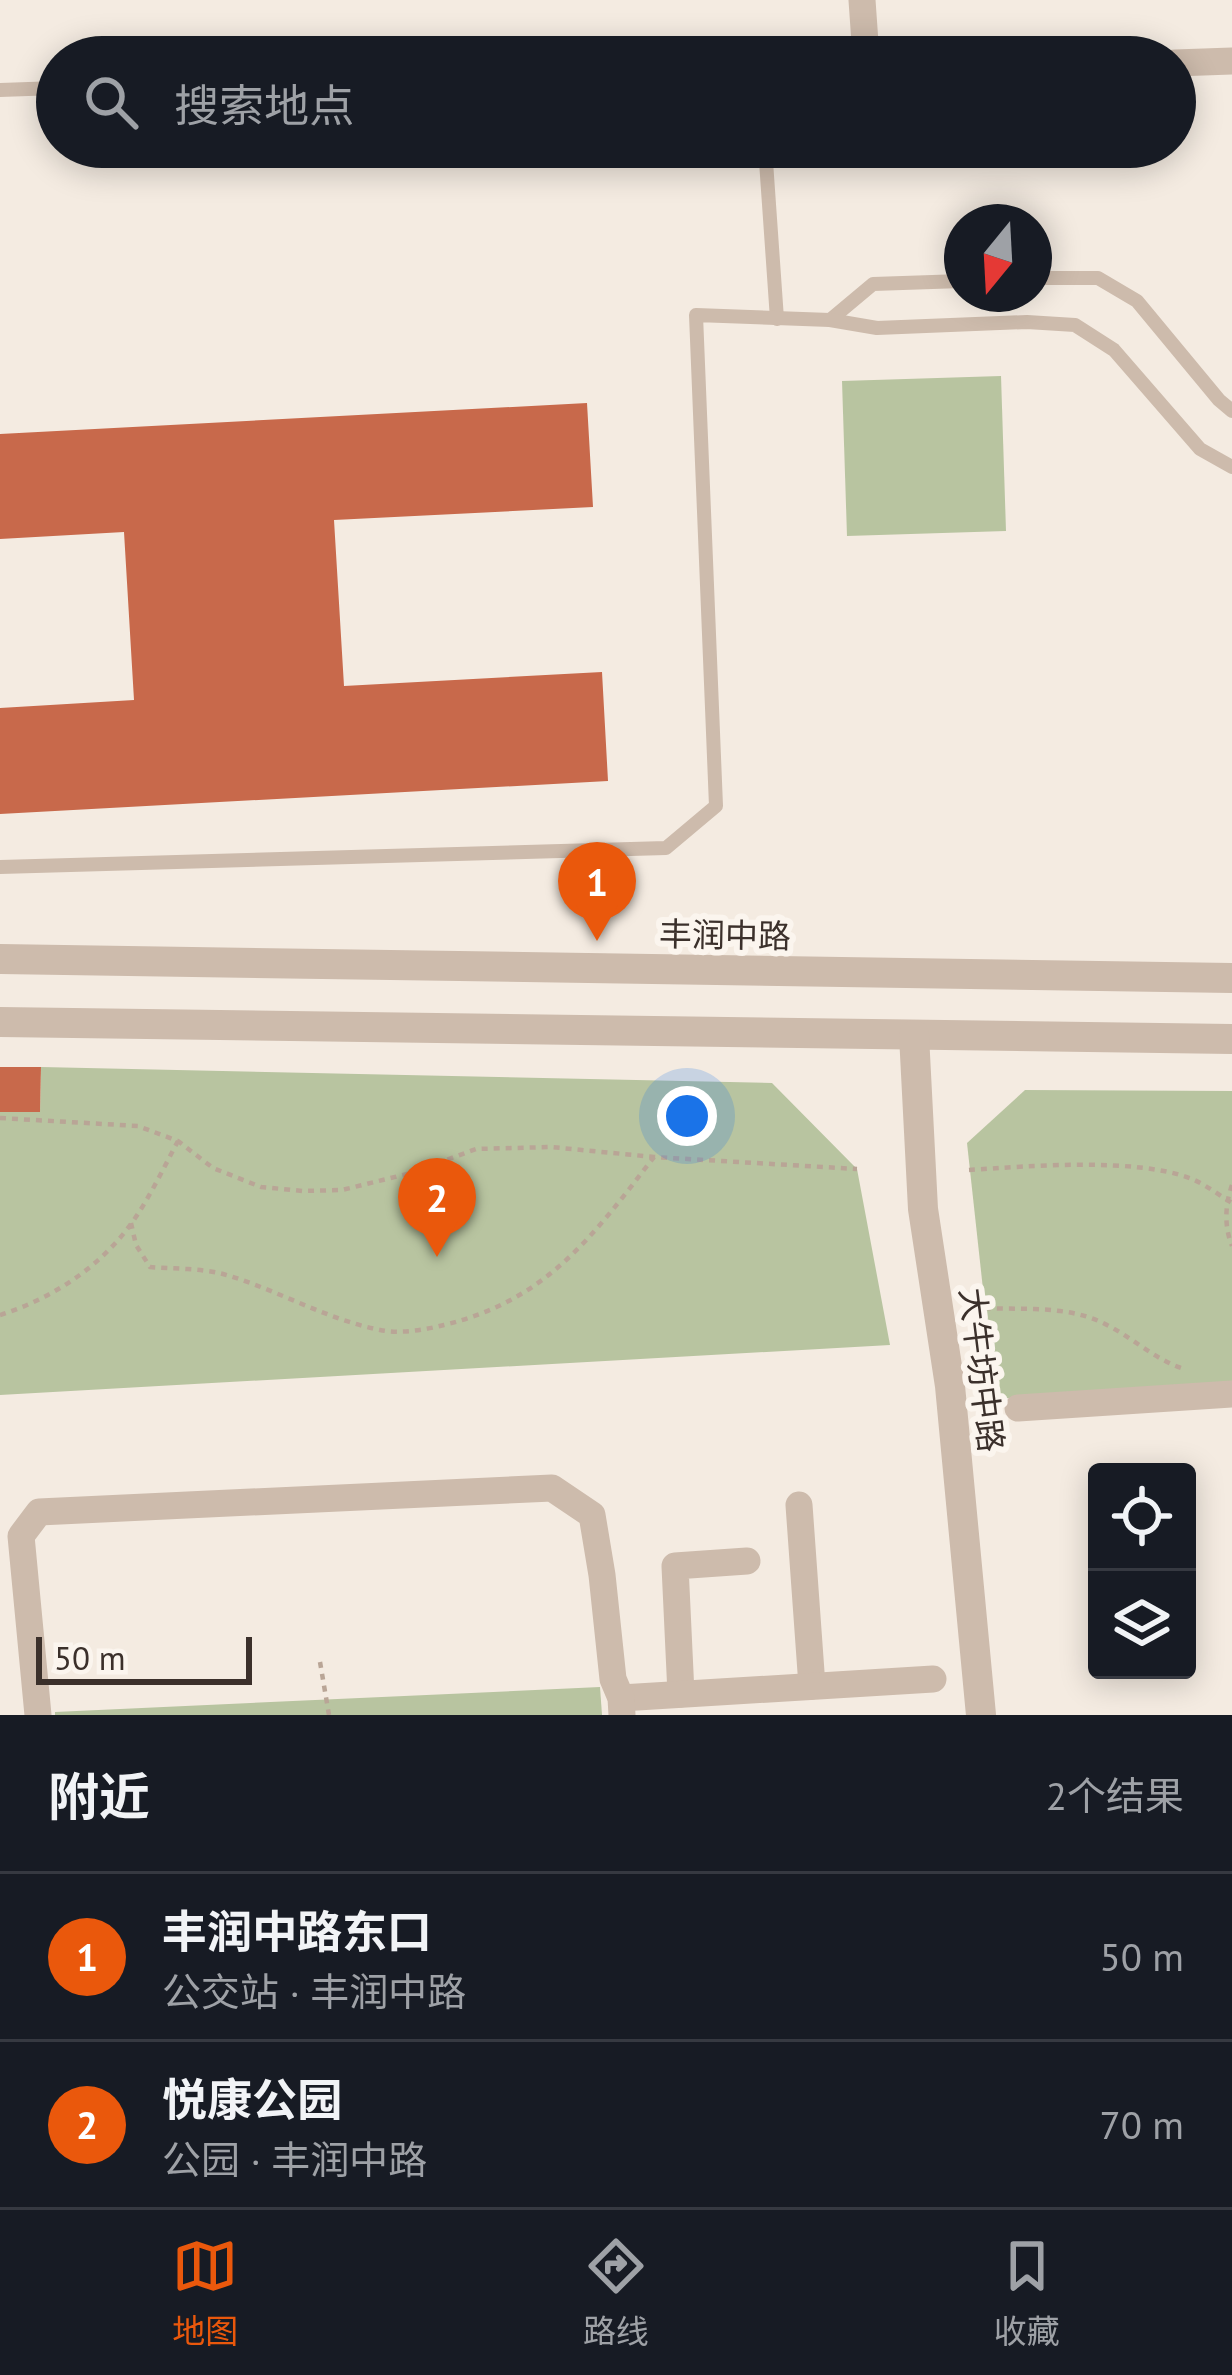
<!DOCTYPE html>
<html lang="zh">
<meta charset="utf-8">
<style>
body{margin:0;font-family:"PT Sans","Noto Sans SC",sans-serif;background:#20242c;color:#f1f3f6}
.controls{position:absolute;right:36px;bottom:36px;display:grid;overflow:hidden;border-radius:12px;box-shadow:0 6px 30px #0003}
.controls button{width:108px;height:108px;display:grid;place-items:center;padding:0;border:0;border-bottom:3px solid #363941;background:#171b24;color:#f1f3f6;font:60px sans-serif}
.compass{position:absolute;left:944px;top:204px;width:108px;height:108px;border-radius:50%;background:#171b24;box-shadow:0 6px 30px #0003;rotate:198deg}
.scale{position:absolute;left:36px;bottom:30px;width:216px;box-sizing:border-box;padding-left:12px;border:6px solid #3b302b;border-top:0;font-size:33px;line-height:42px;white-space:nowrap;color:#3b302b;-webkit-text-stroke:9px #fbf5ee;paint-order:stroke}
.you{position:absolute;left:687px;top:1116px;width:42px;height:42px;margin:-30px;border:9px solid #fff;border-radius:50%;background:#1a73e8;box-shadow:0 0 0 18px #1a73e833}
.badge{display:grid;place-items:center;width:78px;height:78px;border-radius:50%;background:#ea580c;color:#fff;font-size:39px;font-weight:700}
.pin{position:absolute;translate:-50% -99px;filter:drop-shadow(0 3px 6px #0008)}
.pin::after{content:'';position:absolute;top:63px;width:42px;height:36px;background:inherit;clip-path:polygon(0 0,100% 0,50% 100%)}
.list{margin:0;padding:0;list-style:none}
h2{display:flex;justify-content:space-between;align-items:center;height:156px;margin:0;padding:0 48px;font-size:51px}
h2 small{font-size:39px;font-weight:400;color:#9ea1a6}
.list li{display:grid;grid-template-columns:78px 1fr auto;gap:36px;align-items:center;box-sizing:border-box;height:168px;padding:0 48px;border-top:3px solid #363941}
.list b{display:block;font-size:45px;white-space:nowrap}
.list p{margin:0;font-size:39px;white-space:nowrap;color:#9ea1a6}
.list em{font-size:39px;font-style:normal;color:#9ea1a6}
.icon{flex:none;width:66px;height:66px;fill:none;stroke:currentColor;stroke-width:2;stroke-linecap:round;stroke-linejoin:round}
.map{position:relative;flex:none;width:1232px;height:1715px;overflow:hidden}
.search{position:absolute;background:#171b24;box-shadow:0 6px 30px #0003;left:36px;right:36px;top:36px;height:132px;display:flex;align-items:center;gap:30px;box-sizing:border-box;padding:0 42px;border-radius:66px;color:#9ea1a6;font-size:45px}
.sheet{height:492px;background:#171b24}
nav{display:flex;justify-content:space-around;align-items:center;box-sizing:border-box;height:168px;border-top:3px solid #363941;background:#171b24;font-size:33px;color:#9ea1a6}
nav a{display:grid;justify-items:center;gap:6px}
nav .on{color:#ea580c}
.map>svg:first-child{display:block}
</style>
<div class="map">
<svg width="1232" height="1715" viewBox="0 0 1232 1715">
<rect width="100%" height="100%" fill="#f4ebe1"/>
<g fill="#b8c4a0">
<polygon points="1001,376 1006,531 847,536 842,381"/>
<polygon points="41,1067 772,1083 857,1169 890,1345 0,1395 0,1112 40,1112"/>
<polygon points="1025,1090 1232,1091 1232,1384 995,1399 967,1143"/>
<polygon points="600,1687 602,1715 55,1715 55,1712"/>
</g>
<g fill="#c8694b">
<polygon points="587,403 593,507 334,520 344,686 602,672 608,781 0,814 0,708 134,700 124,532 0,539 0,434"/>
<polygon points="0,1067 41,1067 40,1112 0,1112"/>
</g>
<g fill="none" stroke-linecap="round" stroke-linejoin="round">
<g stroke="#b9a596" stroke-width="4.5" stroke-dasharray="6 6" stroke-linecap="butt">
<polyline points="0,1118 138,1126 178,1141 213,1168 261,1187 303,1191 342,1190 411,1173 476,1149 551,1147 654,1157 857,1169"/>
<path d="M969 1170C1030 1166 1137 1157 1192 1179 1206 1185 1219 1195 1232 1203"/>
<path d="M1232 1185C1225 1205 1224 1226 1232 1246"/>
<path d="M131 1223 136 1245 150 1267C173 1269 200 1268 223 1274 276 1289 325 1319 380 1330 400 1334 424 1330 444 1325 547 1300 592 1237 654 1157"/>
<path d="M985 1308C1025 1310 1070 1305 1107 1325 1133 1338 1153 1358 1181 1368"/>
<path d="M0 1315C51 1299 99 1268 131 1224 149 1199 163 1169 178 1141"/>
<polyline points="320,1662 329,1715"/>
</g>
<g stroke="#cdbbac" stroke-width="14">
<polyline points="0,90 57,88"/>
<polyline points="765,147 777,319"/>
<polyline points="1034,278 1098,278 1137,301 1219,400 1232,411"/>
<polyline points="830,320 873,284 962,281"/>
<polyline points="0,867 666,848 716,806 696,315 830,320 877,328 1027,322 1075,325 1114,350 1200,449 1232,467"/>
</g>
<g stroke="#cdbbac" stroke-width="27">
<polyline points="862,0 866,57"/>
<polyline points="1175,63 1232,61"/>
<polyline points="1018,1408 1232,1394"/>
<polyline points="799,1505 812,1686"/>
<polyline points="681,1694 675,1566 747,1561"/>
<polyline points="621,1698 933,1679"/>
<polyline points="38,1715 21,1536 39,1512 552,1488 592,1515 602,1575 613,1679 621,1698 622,1715"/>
</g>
<g stroke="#cdbbac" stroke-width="30">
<polyline points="0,959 1232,978"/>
<polyline points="0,1022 1232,1039"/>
<polyline points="914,1035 923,1209 950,1386 981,1715"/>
</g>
</g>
<g text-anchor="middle" stroke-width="12" stroke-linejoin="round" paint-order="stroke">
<g font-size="33" fill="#3b302b" stroke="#fbf5ee">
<text transform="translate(725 935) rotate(1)" y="12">丰润中路</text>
<text transform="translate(982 1370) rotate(83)" y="12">大牛坊中路</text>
</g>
</g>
</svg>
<div class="controls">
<button><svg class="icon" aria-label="locate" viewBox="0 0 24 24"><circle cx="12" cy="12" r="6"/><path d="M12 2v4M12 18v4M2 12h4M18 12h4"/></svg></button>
<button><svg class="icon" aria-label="layers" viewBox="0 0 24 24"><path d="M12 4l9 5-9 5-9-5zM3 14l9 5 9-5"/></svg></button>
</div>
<svg class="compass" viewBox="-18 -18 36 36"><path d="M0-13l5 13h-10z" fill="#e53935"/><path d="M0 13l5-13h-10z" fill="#9ea1a6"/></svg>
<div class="scale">50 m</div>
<div class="you"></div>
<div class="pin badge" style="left:597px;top:941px">1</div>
<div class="pin badge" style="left:437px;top:1257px">2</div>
<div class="search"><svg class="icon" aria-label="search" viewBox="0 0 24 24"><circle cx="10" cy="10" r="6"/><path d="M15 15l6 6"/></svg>搜索地点</div>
</div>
<section class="sheet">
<h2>附近<small>2个结果</small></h2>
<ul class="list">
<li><span class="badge">1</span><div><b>丰润中路东口</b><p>公交站 · 丰润中路</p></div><em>50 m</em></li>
<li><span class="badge">2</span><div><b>悦康公园</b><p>公园 · 丰润中路</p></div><em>70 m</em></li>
</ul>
</section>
<nav>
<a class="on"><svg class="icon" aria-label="map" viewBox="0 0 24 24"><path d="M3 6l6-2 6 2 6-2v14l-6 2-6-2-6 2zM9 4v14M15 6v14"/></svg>地图</a>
<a><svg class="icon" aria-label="directions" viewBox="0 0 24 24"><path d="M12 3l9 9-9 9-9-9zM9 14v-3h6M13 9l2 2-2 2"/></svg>路线</a>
<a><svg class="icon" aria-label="saved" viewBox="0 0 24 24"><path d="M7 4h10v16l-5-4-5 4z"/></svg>收藏</a>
</nav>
